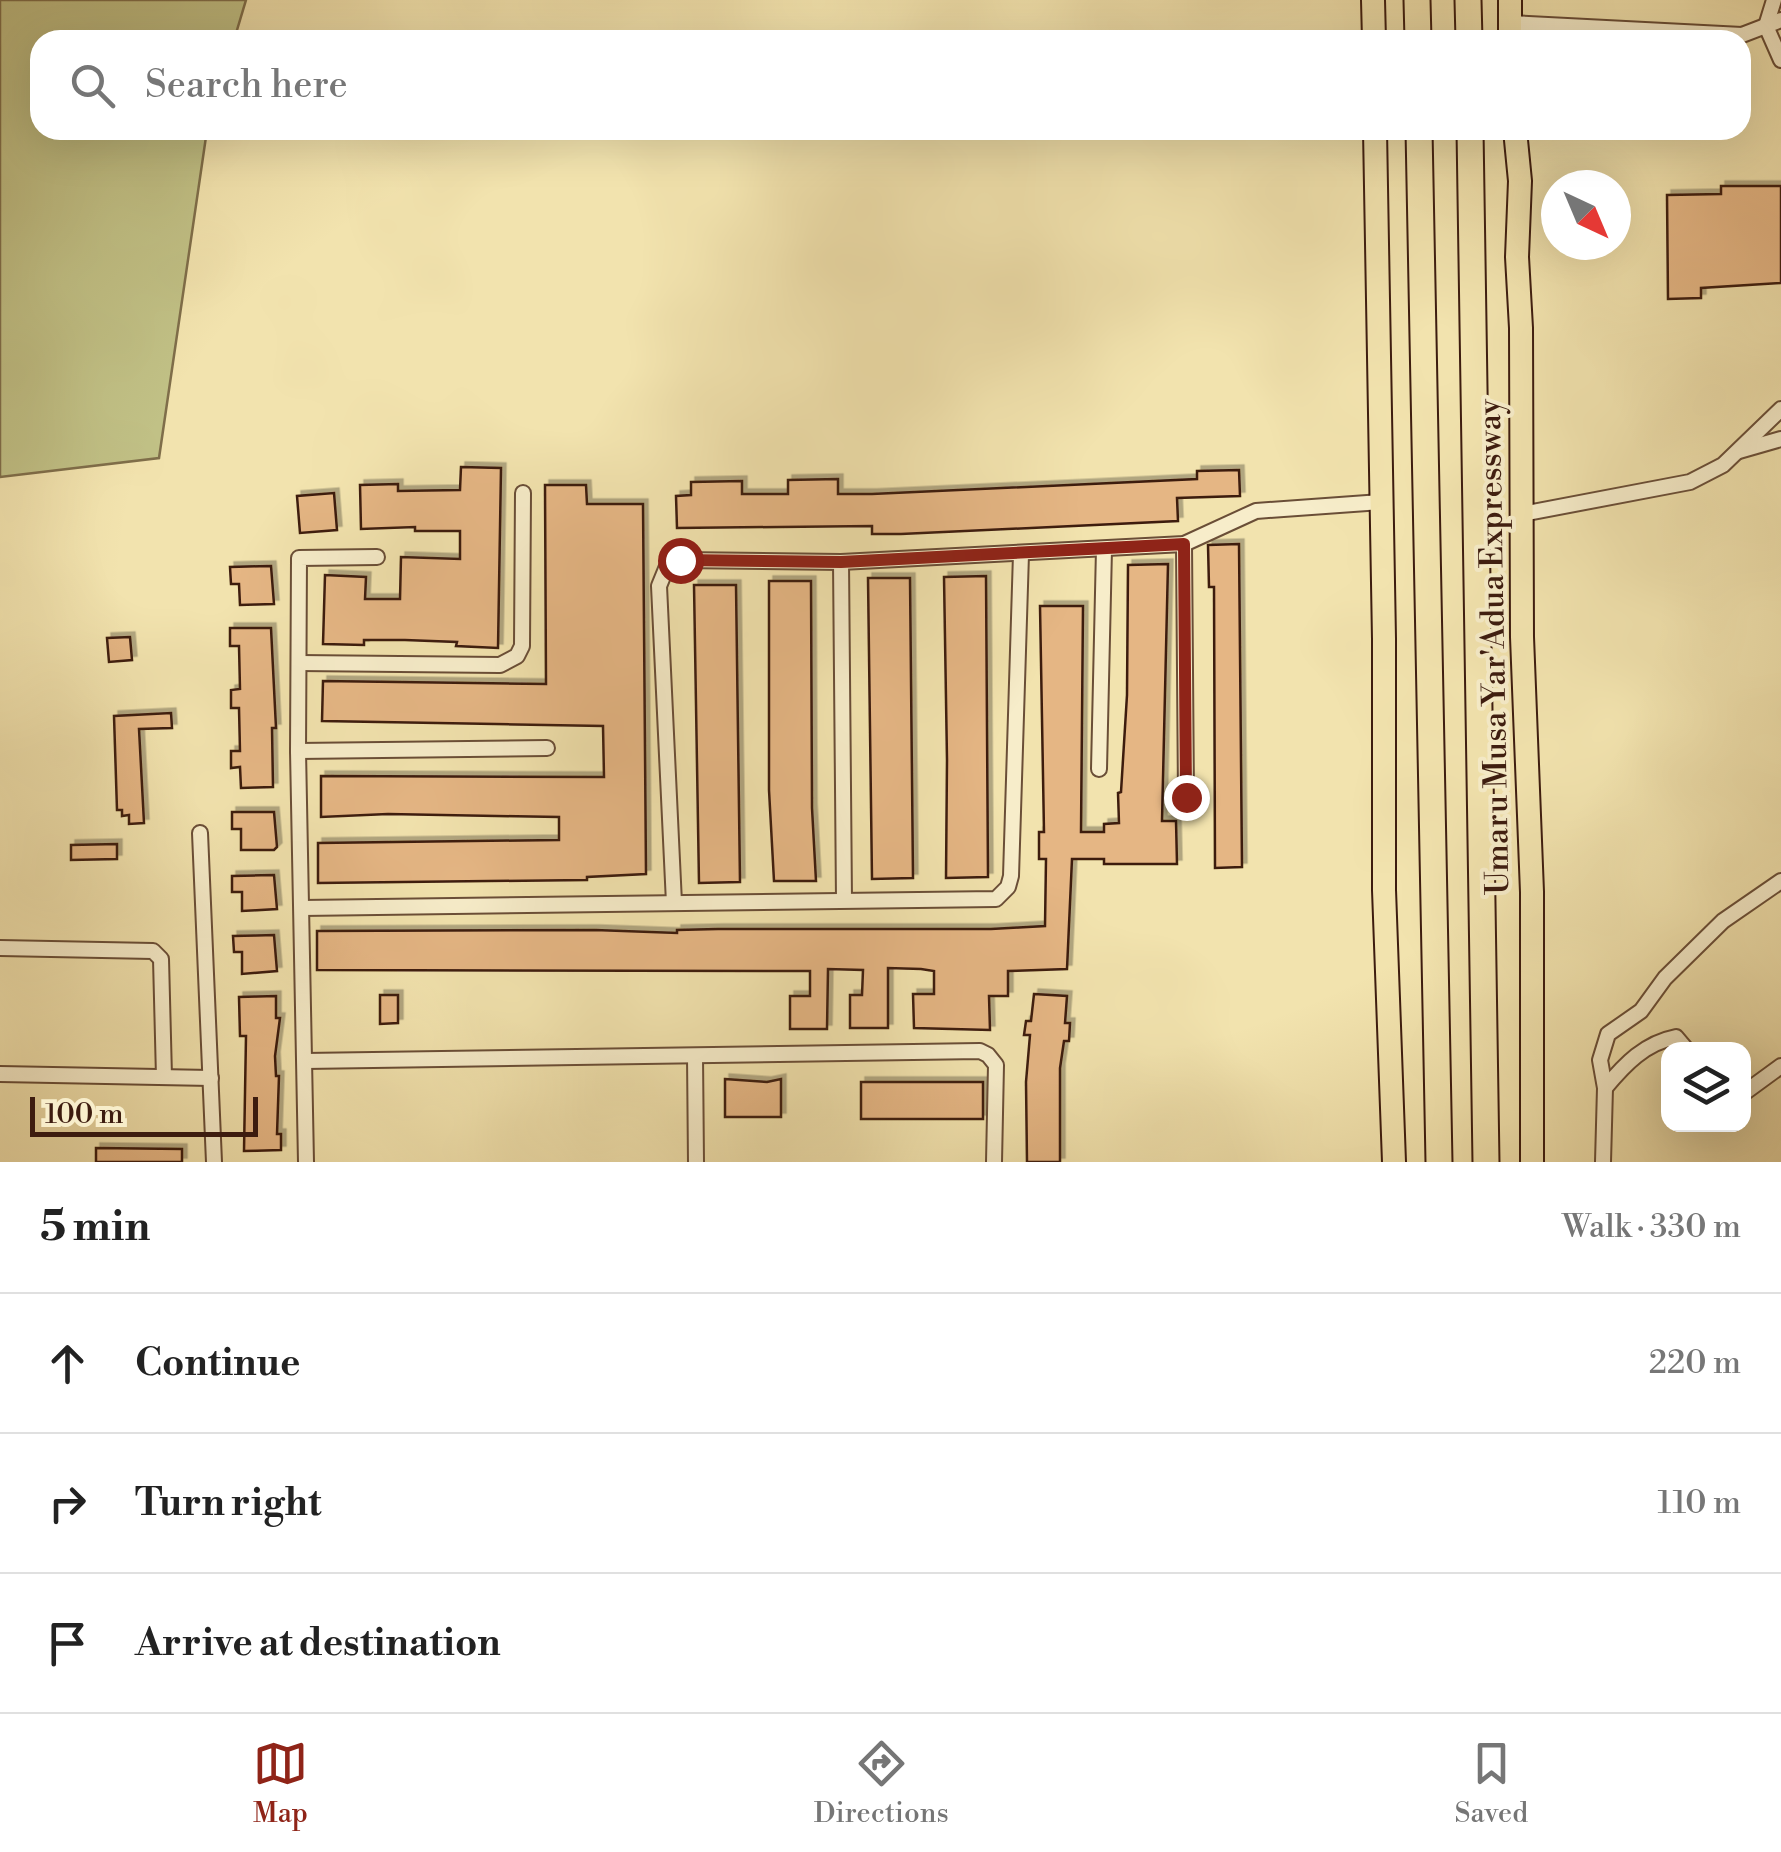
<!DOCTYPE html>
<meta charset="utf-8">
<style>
body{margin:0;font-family:"Libre Bodoni",serif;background:#f2f2f2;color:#222}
.controls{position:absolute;right:30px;bottom:30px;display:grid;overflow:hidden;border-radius:20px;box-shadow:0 10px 40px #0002}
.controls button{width:90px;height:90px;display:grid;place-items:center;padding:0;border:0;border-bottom:2px solid #e0e0e0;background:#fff;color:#222;font:50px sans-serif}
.compass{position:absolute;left:1541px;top:170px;width:90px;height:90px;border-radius:50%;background:#fff;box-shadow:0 10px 40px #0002;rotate:136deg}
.scale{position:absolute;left:30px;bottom:25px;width:228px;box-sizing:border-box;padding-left:10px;border:5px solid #3d1c0f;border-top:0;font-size:28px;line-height:35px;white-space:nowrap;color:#3d1c0f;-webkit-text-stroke:8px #f7edca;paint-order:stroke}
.stop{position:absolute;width:30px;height:30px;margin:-22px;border:8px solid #8f2418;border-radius:50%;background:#fff}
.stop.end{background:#8f2418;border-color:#fff;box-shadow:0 2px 10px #0008}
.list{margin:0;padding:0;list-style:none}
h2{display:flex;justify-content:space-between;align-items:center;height:130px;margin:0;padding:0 40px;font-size:42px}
h2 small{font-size:32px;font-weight:400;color:#767676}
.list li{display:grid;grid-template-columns:65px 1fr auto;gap:30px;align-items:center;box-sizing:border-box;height:140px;padding:0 40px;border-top:2px solid #e0e0e0}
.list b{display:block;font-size:38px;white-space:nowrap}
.list em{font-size:32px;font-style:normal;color:#767676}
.icon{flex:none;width:55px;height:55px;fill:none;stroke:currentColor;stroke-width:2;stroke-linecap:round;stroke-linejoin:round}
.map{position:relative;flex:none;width:1781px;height:1162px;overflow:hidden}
.search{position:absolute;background:#fff;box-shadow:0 10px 40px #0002;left:30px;right:30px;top:30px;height:110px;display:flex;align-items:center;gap:25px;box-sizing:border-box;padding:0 35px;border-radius:30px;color:#767676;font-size:38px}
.sheet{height:550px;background:#fff}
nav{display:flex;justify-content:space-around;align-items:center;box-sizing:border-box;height:140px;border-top:2px solid #e0e0e0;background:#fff;font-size:28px;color:#767676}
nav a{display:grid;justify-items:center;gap:5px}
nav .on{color:#8f2418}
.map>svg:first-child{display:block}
</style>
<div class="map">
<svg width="1781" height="1162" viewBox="0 0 1781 1162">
<defs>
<filter id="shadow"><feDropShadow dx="4.5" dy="-4.5" stdDeviation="0" flood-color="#0004"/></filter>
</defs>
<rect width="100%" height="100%" fill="#f2e3ae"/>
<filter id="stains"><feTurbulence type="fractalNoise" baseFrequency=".002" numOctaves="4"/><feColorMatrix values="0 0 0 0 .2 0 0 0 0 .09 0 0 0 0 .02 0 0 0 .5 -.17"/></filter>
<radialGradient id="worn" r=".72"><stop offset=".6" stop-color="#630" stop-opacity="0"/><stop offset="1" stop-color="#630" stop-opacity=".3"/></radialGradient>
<polygon fill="#c1c186" stroke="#7f6e4a" stroke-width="2.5" points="0,0 246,0 234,40 40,40 40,130 207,130 159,458 0,477"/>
<g fill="#e5b684" stroke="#3d1c0f" stroke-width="2.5" filter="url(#shadow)">
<polygon points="1721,186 1781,186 1781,283 1701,288 1701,298 1668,299 1667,195 1721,194"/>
<polygon points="461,467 501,468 498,648 456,646 457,642 405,640 364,640 364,645 323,644 325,575 366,577 365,599 400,599 401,557 460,559 460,531 415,531 415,527 361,529 360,485 398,484 398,491 460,490"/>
<polygon points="1239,470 1240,496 1177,498 1178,521 901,534 872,534 872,526 677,528 676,496 691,495 691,482 742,481 742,494 788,494 788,480 838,479 838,494 872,494 1197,479 1197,471"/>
<polygon points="545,485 586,485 587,504 643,504 646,874 587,877 587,880 318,883 318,843 559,840 559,817 388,814 321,817 321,776 604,777 603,726 322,721 323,681 546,684"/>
<polygon points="334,493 337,530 300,533 297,496"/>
<polygon points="1239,544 1242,867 1215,868 1214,587 1209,587 1208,545"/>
<polygon points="1168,564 1162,821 1176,821 1177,864 1104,864 1104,859 1072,859 1067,969 1008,971 1008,996 989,996 990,1030 914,1028 913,994 934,994 934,971 921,969 888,968 888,1028 850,1028 850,995 862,995 863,970 828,969 827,1029 790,1029 790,996 810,996 810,971 317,970 317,931 595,930 677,933 677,930 718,929 991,929 1045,926 1046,859 1039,859 1039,832 1044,832 1040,606 1083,606 1081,832 1104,832 1104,824 1119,823 1118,793 1121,792 1127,695 1128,565"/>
<polygon points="271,566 274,604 240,605 239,584 231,584 230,567"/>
<polygon points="986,576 988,877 946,878 947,760 944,577"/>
<polygon points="868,578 910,578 913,878 872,879"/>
<polygon points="769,581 811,581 812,808 816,881 774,881 769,790"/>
<polygon points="694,585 736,585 740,882 699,883"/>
<polygon points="230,628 271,628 276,728 272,728 273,787 241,788 240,767 231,768 231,751 240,751 239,708 231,708 231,690 240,689 239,646 230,646"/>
<polygon points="130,637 132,660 109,662 107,638"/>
<polygon points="171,713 172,728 139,729 144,823 129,824 129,815 122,816 122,810 117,810 114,716"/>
<polygon points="232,812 274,812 277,847 274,850 241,850 241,829 232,829"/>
<polygon points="117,844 117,859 71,860 71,845"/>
<polygon points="274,875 277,909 242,911 242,892 232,892 232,876"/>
<polygon points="274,935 277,971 242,974 242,952 234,952 233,936"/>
<polygon points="1034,994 1067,996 1065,1023 1070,1023 1069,1041 1064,1041 1060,1068 1060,1162 1027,1162 1026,1082 1030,1035 1024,1035 1026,1021 1031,1021"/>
<polygon points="380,995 398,995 398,1023 380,1024"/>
<polygon points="276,996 276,1018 280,1018 275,1056 276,1076 279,1076 277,1134 281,1134 281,1150 244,1151 246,1036 240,1036 239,997"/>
<polygon points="725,1079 767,1082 781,1079 781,1117 725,1117"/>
<rect x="861" y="1082" width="122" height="37"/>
<polygon points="96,1148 182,1149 182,1162 96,1162"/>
</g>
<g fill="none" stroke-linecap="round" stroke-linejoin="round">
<g stroke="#6a4e37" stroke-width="18">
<g id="minor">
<polyline points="1774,0 1766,26 1781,60"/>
<polyline points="1509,23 1742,35 1781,20"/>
<polyline points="1739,451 1781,439"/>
<polyline points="1522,514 1690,482 1723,465 1781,409"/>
<polyline points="1184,544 1186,797"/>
<polyline points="841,562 844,900"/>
<polyline points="299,663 500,665 517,656 522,646 523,493"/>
<polyline points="298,751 547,748"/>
<polyline points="1099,769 1104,549"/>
<polyline points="200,833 214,1162"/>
<polyline points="674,903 659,586 668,564 680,560 841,562 1184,544 1256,511 1381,502"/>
<polyline points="302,908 996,899 1008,887 1011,876 1021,554"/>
<polyline points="0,948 153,951 161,959 164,1077"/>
<polyline points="695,1056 696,1162"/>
<polyline points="305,1061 980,1051 988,1055 996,1065 994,1162"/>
<polyline points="0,1074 211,1078"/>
<path d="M1605 1088C1625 1064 1645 1043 1676 1037L1687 1050"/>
<polyline points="1744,1093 1781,1066"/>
<polyline points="306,1162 298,751 299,558 377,557"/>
<polyline points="1603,1162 1605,1088 1600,1060 1608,1034 1641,1011 1665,978 1723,921 1781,881"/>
</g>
</g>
<g stroke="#3d1c0f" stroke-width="26">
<g id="trunk">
<polyline points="1373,0 1374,40"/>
<polyline points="1510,0 1510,40"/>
<polyline points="1375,130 1384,639 1384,890 1394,1162"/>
<polyline points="1515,130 1520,181 1517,257 1521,328 1522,637 1532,892 1532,1162"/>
</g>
</g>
<g stroke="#3d1c0f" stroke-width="29">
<g id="motorway">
<polyline points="1417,0 1418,40"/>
<polyline points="1468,0 1469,40"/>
<polyline points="1419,130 1439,1162"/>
<polyline points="1470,130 1486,1162"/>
</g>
</g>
<use href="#minor" stroke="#f7edca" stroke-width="14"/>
<use href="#trunk" stroke="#f2e3ae" stroke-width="22"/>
<use href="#motorway" stroke="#f2e3ae" stroke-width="25"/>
</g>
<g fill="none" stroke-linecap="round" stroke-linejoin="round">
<polyline stroke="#8f2418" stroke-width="12" points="680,560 841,562 1184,544 1186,797"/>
</g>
<g text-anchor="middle" stroke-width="8" stroke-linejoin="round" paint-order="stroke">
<g font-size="32" fill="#3d1c0f" stroke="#f7edca">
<text transform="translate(1493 647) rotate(-91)" y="11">Umaru Musa Yar'Adua Expressway</text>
</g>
</g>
<rect width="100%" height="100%" filter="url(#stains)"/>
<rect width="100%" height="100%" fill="url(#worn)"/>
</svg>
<div class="controls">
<button><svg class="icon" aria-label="layers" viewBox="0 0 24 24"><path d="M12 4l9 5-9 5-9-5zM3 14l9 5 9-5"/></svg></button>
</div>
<svg class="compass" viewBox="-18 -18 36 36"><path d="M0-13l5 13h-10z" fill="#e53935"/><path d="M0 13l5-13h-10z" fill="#767676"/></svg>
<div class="scale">100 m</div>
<div class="stop" style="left:680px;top:560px"></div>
<div class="stop end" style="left:1186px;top:797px"></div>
<div class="search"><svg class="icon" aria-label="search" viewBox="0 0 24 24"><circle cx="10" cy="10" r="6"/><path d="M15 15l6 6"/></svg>Search here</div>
</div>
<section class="sheet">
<h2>5 min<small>Walk · 330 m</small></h2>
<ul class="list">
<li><svg class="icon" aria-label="ahead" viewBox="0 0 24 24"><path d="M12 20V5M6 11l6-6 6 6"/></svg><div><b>Continue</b></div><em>220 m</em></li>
<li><svg class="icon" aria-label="right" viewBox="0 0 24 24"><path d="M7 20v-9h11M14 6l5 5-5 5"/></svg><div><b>Turn right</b></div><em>110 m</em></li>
<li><svg class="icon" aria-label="arrive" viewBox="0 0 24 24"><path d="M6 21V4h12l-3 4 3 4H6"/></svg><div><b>Arrive at destination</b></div></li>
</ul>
</section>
<nav>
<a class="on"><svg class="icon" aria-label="map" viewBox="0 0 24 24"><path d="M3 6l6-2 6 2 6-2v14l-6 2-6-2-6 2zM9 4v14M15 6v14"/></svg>Map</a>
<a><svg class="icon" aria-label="directions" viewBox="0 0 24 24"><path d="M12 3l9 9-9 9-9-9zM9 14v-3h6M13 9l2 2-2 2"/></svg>Directions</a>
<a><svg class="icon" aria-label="saved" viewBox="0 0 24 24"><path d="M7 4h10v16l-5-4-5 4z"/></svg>Saved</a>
</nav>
